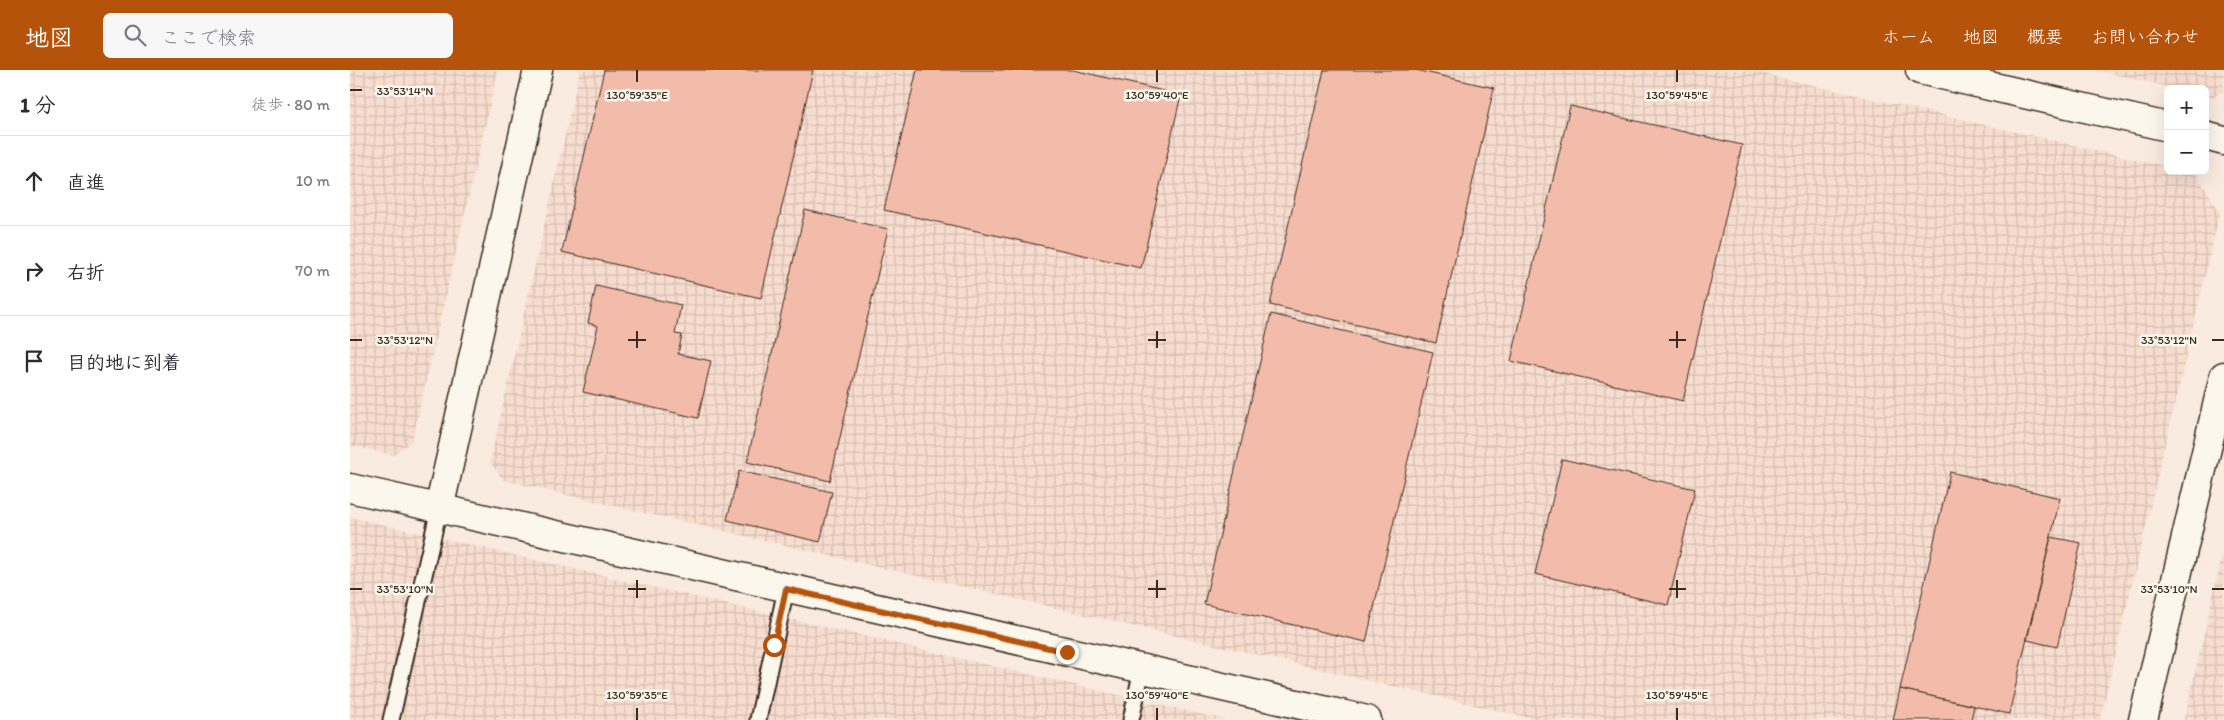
<!DOCTYPE html>
<html lang="ja">
<meta charset="utf-8">
<style>
body{margin:0;font-family:Itim,"Klee One",sans-serif;background:#f7f7f7;color:#2b2b33}
.controls{position:absolute;right:15px;top:15px;display:grid;overflow:hidden;border-radius:8px;box-shadow:0 5px 20px #0002}
.controls button{width:45px;height:45px;display:grid;place-items:center;padding:0;border:0;border-bottom:1px solid #e1e1e2;background:#fff;color:#2b2b33;font:25px sans-serif}
.stop{position:absolute;width:15px;height:15px;margin:-11px;border:4px solid #b45309;border-radius:50%;background:#fff}
.stop.end{background:#b45309;border-color:#fff;box-shadow:0 1px 5px #0008}
.list{margin:0;padding:0;list-style:none}
h2{display:flex;justify-content:space-between;align-items:center;height:65px;margin:0;padding:0 20px;font-size:21px}
h2 small{font-size:16px;font-weight:400;color:#7c7c81}
.list li{display:grid;grid-template-columns:32px 1fr auto;gap:15px;align-items:center;box-sizing:border-box;height:90px;padding:0 20px;border-top:1px solid #e1e1e2}
.list b{display:block;font-size:19px;white-space:nowrap}
.list em{font-size:16px;font-style:normal;color:#7c7c81}
.icon{flex:none;width:28px;height:28px;fill:none;stroke:currentColor;stroke-width:2;stroke-linecap:round;stroke-linejoin:round}
.map{position:relative;flex:none;width:1874px;height:650px;overflow:hidden}
header{display:flex;align-items:center;gap:30px;box-sizing:border-box;height:70px;padding:0 25px;background:#b45309;color:#fff}
header strong{font-size:24px}
nav{display:flex;gap:28px;margin-inline-start:auto;font-size:18px}
.search{width:350px;height:45px;background:#f7f7f7;display:flex;align-items:center;gap:12px;box-sizing:border-box;padding:0 18px;border-radius:8px;color:#7c7c81;font-size:19px}
main{display:flex}
aside{flex:1;background:#fff}
.map>svg:first-child{display:block}
</style>
<header>
<strong>地図</strong>
<div class="search"><svg class="icon" aria-label="search" viewBox="0 0 24 24"><circle cx="10" cy="10" r="6"/><path d="M15 15l6 6"/></svg>ここで検索</div>
<nav><a>ホーム</a><a>地図</a><a>概要</a><a>お問い合わせ</a></nav>
</header>
<main>
<aside>
<h2>1 分<small>徒歩 · 80 m</small></h2>
<ul class="list">
<li><svg class="icon" aria-label="ahead" viewBox="0 0 24 24"><path d="M12 20V5M6 11l6-6 6 6"/></svg><div><b>直進</b></div><em>10 m</em></li>
<li><svg class="icon" aria-label="right" viewBox="0 0 24 24"><path d="M7 20v-9h11M14 6l5 5-5 5"/></svg><div><b>右折</b></div><em>70 m</em></li>
<li><svg class="icon" aria-label="arrive" viewBox="0 0 24 24"><path d="M6 21V4h12l-3 4 3 4H6"/></svg><div><b>目的地に到着</b></div></li>
</ul>
</aside>
<div class="map">
<svg width="1874" height="650" viewBox="0 0 1874 650">
<defs>
<pattern id="industrial-grid" width="8" height="8" patternUnits="userSpaceOnUse" patternTransform="scale(1.25)"><rect width="8" height="8" fill="#f7ddcf"/><path d="M0 4h8M4 0v8" fill="none" stroke="#d5beb1"/></pattern>
</defs>
<rect width="100%" height="100%" fill="#f9ebdf"/>
<filter id="ink" filterUnits="userSpaceOnUse"><feTurbulence type="fractalNoise" baseFrequency=".02" numOctaves="2"/><feDisplacementMap in="SourceGraphic" scale="10" xChannelSelector="R" yChannelSelector="G"/><feConvolveMatrix kernelMatrix="1 2 1 2 8 2 1 2 1" color-interpolation-filters="sRGB"/></filter>
<g filter="url(#ink)">
<g fill="url(#industrial-grid)">
<polygon points="0,0 148,0 62,371 43,385 0,375"/>
<polygon points="230,0 1397,0 1818,97 1818,101 1846,104 1870,142 1750,650 1189,650 153,410 140,392"/>
<polygon points="1746,0 1874,0 1874,21 1862,27 1855,25 1855,19 1827,19"/>
<polygon points="0,447 876,650 0,650"/>
<polygon points="1874,478 1874,650 1834,650"/>
</g>
<g fill="#f3bbaa" stroke="#3b2a1e">
<polygon points="254,0 463,0 411,228 212,182"/>
<polygon points="567,0 723,0 831,25 791,198 534,140"/>
<polygon points="974,0 1066,0 1144,18 1086,273 920,235"/>
<polygon points="1220,36 1392,75 1333,331 1161,291"/>
<polygon points="455,140 538,159 480,411 397,392"/>
<polygon points="246,216 331,235 325,264 332,265 328,284 361,291 348,348 233,322 248,256 238,253"/>
<polygon points="921,244 1083,282 1016,572 854,534"/>
<polygon points="1212,389 1345,419 1318,535 1185,504"/>
<polygon points="389,401 482,422 470,472 377,450"/>
<polygon points="1600,402 1710,428 1659,644 1550,619"/>
<polygon points="1701,467 1731,473 1707,577 1677,570"/>
<polygon points="1550,619 1624,636 1621,650 1543,650"/>
</g>
<g fill="none" stroke-linecap="round" stroke-linejoin="round">
<g stroke="#3b2a1e" stroke-width="19">
<g id="service">
<polyline points="41,650 89,439"/>
<polyline points="408,650 436,519"/>
<polyline points="781,650 792,599"/>
</g>
</g>
<g stroke="#3b2a1e" stroke-width="31">
<g id="tertiary">
<polyline points="1570,0 1818,57"/>
<polyline points="1855,66 1874,71"/>
<polyline points="0,418 1017,650"/>
<polyline points="89,439 188,0"/>
<polyline points="1793,650 1874,306"/>
</g>
</g>
<use href="#service" stroke="#fbf7ec" stroke-width="15"/>
<use href="#tertiary" stroke="#fbf7ec" stroke-width="28"/>
</g>
</g>
<g fill="none" stroke-linecap="round" stroke-linejoin="round" filter="url(#ink)">
<polyline stroke="#b45309" stroke-width="6" points="424,575 436,519 717,582"/>
</g>
<path fill="none" stroke="#3b2a1e" stroke-width="2" d="M287 0V12M807 0V12M1327 0V12M0 20H12M287 261V278M807 261V278M1327 261V278M0 270H12M278 270H296M798 270H816M1319 270H1336M1862 270H1874M287 510V528M807 510V528M1327 510V528M0 519H12M278 519H296M798 519H816M1319 519H1336M1862 519H1874M287 638V650M807 638V650M1327 638V650"/>
<g font-size="12" text-anchor="middle" fill="#3b2a1e" stroke="#fbf7ec" stroke-width="5" stroke-linejoin="round" paint-order="stroke">
<text x="55" y="25">33°53'14"N</text>
<text x="287" y="29">130°59'35"E</text>
<text x="807" y="29">130°59'40"E</text>
<text x="1327" y="29">130°59'45"E</text>
<text x="55" y="274">33°53'12"N</text>
<text x="1819" y="274">33°53'12"N</text>
<text x="55" y="523">33°53'10"N</text>
<text x="1819" y="523">33°53'10"N</text>
<text x="287" y="629">130°59'35"E</text>
<text x="807" y="629">130°59'40"E</text>
<text x="1327" y="629">130°59'45"E</text>
</g>
</svg>
<div class="controls">
<button>+</button>
<button>−</button>
</div>
<div class="stop" style="left:424px;top:575px"></div>
<div class="stop end" style="left:717px;top:582px"></div>
</div>
</main>
